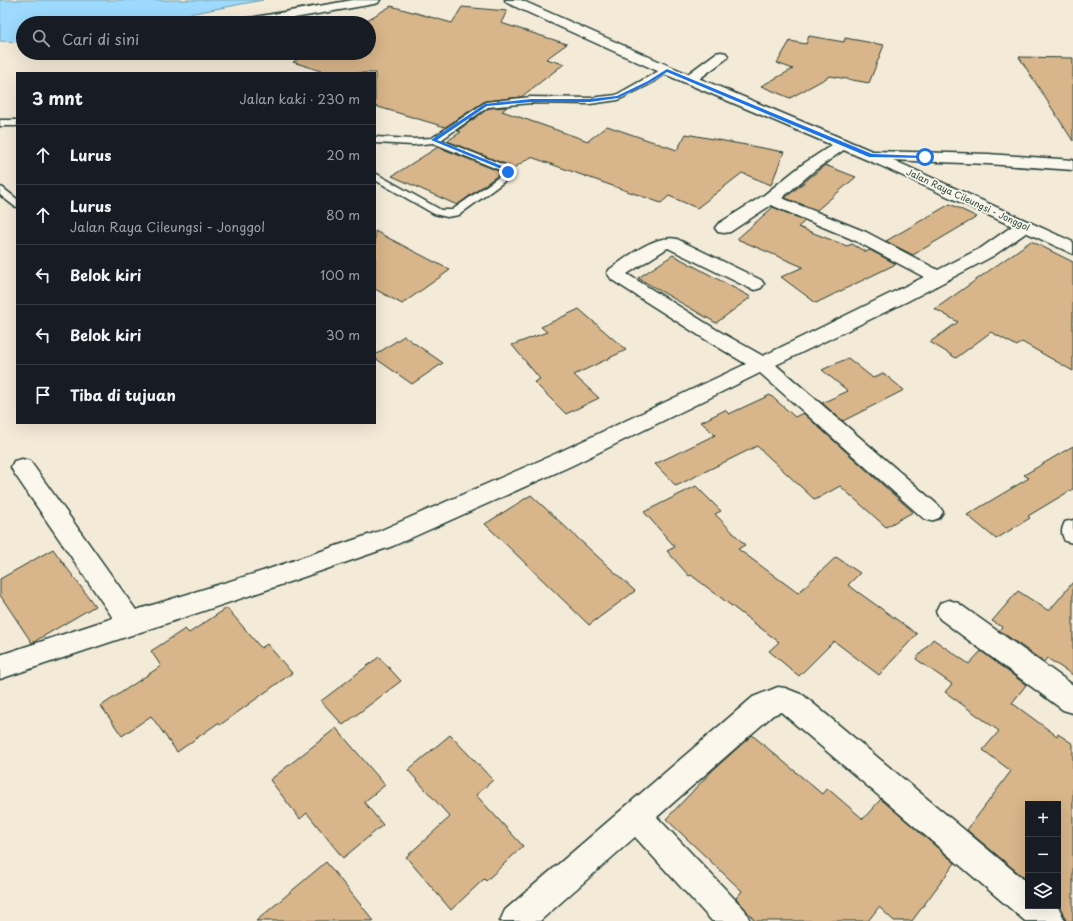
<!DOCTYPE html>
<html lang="id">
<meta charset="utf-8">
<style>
body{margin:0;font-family:"Playpen Sans",sans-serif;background:#242831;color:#f1f3f6}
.controls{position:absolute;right:12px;bottom:12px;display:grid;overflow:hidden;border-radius:0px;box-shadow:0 4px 16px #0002}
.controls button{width:36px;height:36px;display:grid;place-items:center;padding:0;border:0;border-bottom:1px solid #363941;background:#171b24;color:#f1f3f6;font:20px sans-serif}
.stop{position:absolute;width:12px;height:12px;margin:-9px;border:3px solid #1a73e8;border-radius:50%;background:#fff}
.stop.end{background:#1a73e8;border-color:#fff;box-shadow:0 1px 4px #0008}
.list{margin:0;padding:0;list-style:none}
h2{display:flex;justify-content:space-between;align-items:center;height:52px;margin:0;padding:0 16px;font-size:17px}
h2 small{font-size:13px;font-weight:400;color:#9ea1a6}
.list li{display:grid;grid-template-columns:26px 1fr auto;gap:12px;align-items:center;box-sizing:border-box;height:60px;padding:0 16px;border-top:1px solid #363941}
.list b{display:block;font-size:15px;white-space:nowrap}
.list p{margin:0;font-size:13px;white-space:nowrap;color:#9ea1a6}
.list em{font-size:13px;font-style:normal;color:#9ea1a6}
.icon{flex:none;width:22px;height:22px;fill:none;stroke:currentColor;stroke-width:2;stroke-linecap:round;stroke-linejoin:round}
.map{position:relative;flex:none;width:1073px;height:921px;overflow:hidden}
.search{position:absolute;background:#171b24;box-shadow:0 4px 16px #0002;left:16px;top:16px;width:360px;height:44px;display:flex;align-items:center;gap:10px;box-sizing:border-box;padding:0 14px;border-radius:22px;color:#9ea1a6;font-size:15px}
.panel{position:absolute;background:#171b24;box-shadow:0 4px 16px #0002;left:16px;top:72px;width:360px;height:352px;border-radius:0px}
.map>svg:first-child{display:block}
</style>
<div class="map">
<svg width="1073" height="921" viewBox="0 0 1073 921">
<rect width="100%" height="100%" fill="#f4ead8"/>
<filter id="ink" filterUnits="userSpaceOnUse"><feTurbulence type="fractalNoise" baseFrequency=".025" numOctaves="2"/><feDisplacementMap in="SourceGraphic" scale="8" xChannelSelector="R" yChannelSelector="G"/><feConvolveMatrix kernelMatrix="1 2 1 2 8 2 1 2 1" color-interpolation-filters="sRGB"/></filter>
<g filter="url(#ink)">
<polygon fill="#9ddafe" stroke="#6b9bad" points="0,0 263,0 141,23 23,23 23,42 0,41"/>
<g fill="#d8b58a" stroke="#1f3d34">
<polygon points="391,6 452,23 462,7 507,11 501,23 567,44 546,59 564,64 521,97 485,101 445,127 375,106 375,73 327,73 293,62 309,53 369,53 369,23 362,23"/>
<polygon points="809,36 844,42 845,38 884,45 869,83 830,76 790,98 761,86 793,69 777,63 790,41 806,44"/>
<polygon points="1019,57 1073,58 1073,141"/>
<polygon points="507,107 502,111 588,141 607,126 677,150 686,134 784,152 771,185 742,173 697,208 669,196 661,203 531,157 512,169 510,166 447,141 461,132 457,131 489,108"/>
<polygon points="438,147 501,172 501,173 457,205 392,176"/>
<polygon points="825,165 856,177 817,210 785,198"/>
<polygon points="950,204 977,217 913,255 886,241"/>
<polygon points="773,207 805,221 798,227 847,246 852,244 866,252 870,250 896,264 816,303 781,277 803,267 737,239"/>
<polygon points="375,231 450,270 402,304 375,289"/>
<polygon points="1031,241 1073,262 1073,371 1022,342 1017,346 991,332 956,358 930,342 958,322 935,309"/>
<polygon points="673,255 751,297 716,323 638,278"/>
<polygon points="579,309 626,350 574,375 599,398 566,414 534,382 540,379 512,345 547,332 541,327"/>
<polygon points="404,336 443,363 412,384 375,358 375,355"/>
<polygon points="848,358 873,378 883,373 904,390 843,421 822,403 848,391 822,370"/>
<polygon points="770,395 795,417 803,413 913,512 886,527 840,486 815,500 757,446 676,486 655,464 715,435 701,422 725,410 729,414"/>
<polygon points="1073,446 1073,489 1028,516 1030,518 996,539 967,515 1029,478 1024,475"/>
<polygon points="696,486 721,511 715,514 745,545 738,549 798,593 836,557 860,573 848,585 917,634 879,675 834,641 799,676 769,651 779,642 691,575 689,576 667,551 675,547 644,512"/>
<polygon points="531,495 635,591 589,625 485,524"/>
<polygon points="53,549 95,606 32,643 0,595 0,579"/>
<polygon points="1073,582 1073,675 1047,658 1044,662 999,630 1002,627 992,621 1018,591 1049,611"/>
<polygon points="227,608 261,648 267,644 292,673 220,725 218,723 177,752 151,716 122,736 101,706 161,666 151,651 185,629 189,633"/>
<polygon points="933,639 969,664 981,651 1026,685 1012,703 1057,736 1058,734 1073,744 1073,921 1066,921 1061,909 1058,906 1058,804 1028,804 1028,881 967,830 1011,771 983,750 999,731 945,692 952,684 916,659"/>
<polygon points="379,657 401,681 343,725 321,701"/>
<polygon points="336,728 385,785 364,802 383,825 343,858 307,813 300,819 270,780"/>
<polygon points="450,735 493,780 476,795 523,846 486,881 484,879 451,910 406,857 450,817 408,770"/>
<polygon points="752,735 822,794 827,788 863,819 881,799 955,863 912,921 894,921 879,907 868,921 755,921 736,898 742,891 666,819 712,771"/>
<polygon points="326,862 374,921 256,921"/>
</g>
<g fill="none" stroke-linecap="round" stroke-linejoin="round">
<g stroke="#1f3d34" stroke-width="3">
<g id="lane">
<polygon points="664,68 670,68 671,70 652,83 618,100 590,104 531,103 488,107 441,140 509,167 513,173 509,178 459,215 447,217 434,214 375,180 375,173 441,210 452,210 503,174 502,171 433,143 413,145 375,143 375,137 413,139 432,138 486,102 531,97 590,98 616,95"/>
<rect x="0" y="120" width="17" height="6"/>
<polygon points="0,187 3,188 17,199 17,207 14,206 0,195"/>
</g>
</g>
<g stroke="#1f3d34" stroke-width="3">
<g id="street">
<polygon points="353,0 380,0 378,3 374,4 266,23 238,23 239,20 244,19"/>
<polygon points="721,52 726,53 728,56 726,59 695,82 690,83 685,82 683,79 685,76 716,53"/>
<path d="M843 139 848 141 851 144 848 147 815 170 782 198 866 232 938 270 981 248 1018 222 1024 221 1030 222 1033 226 1030 230 993 256 908 301 776 365 939 506 943 512 939 518 931 521 923 518 760 373 571 466 393 546 263 591 0 679V655L113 618 14 473 11 467 14 461 22 459 30 461 136 610 263 571 377 532 555 454 746 364 703 338 612 280 607 273 610 269C628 257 654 234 677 239L761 280 764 284 761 288 755 290 749 288 668 248 666 249 627 274 717 330 763 356 924 277 854 240 771 205 730 232 724 233 718 232 715 228 718 224 764 195 803 164 838 141Z"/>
<path d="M1073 520V543L1065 541C1061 533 1061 530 1065 522Z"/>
<polygon points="949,600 958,603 1073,685 1073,713 1063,710 940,619 936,611 940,603"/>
<polygon points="778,687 785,688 803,695 1028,883 1028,906 1056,906 1060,910 1065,921 1025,921 781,712 773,715 657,817 745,910 750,921 712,921 635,837 540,921 500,921 505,910 753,697"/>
</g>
</g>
<g stroke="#1f3d34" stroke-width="3">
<polygon id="secondary" points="871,151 988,154 1073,160 1073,170 988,164 865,159 863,156 865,153"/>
</g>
<g stroke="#1f3d34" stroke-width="3">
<polygon id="primary" points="505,0 521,0 672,67 891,159 1073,242 1073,254 879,165 662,73 507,3"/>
</g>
<use href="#lane" fill="#fbf7ec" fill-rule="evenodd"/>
<use href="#street" fill="#fbf7ec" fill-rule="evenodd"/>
<use href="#secondary" fill="#fbf7ec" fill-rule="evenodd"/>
<use href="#primary" fill="#fbf7ec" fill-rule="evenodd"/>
</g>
</g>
<polygon fill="#1a73e8" points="667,69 872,154 925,156 927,157 925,158 869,157 667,72 651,82 618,98 590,102 531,102 487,106 437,140 507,168 510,174 506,174 504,170 431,140 485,104 531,99 590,99 617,96 648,81"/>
<g text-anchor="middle" stroke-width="3.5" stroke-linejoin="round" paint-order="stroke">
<g font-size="9" fill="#1f3d34" stroke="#fbf7ec">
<text transform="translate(968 200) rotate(25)" y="3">Jalan Raya Cileungsi - Jonggol</text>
</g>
</g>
</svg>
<div class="controls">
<button>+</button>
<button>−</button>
<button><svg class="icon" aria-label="layers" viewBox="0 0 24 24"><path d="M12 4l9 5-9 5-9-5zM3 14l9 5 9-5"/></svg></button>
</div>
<div class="stop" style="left:925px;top:157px"></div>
<div class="stop end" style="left:508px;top:172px"></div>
<div class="search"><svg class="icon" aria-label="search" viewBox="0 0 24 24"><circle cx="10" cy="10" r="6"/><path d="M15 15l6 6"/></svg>Cari di sini</div>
<section class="panel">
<h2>3 mnt<small>Jalan kaki · 230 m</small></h2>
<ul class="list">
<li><svg class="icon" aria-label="ahead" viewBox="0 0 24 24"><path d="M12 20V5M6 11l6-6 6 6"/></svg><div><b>Lurus</b></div><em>20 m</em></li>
<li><svg class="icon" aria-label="ahead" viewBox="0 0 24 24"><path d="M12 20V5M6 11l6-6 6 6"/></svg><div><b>Lurus</b><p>Jalan Raya Cileungsi - Jonggol</p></div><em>80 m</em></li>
<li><svg class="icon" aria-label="left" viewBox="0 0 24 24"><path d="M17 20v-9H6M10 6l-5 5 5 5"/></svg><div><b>Belok kiri</b></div><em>100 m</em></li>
<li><svg class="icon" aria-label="left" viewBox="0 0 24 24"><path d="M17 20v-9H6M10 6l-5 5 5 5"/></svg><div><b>Belok kiri</b></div><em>30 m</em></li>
<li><svg class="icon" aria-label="arrive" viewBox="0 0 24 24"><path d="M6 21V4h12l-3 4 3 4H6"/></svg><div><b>Tiba di tujuan</b></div></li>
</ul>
</section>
</div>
